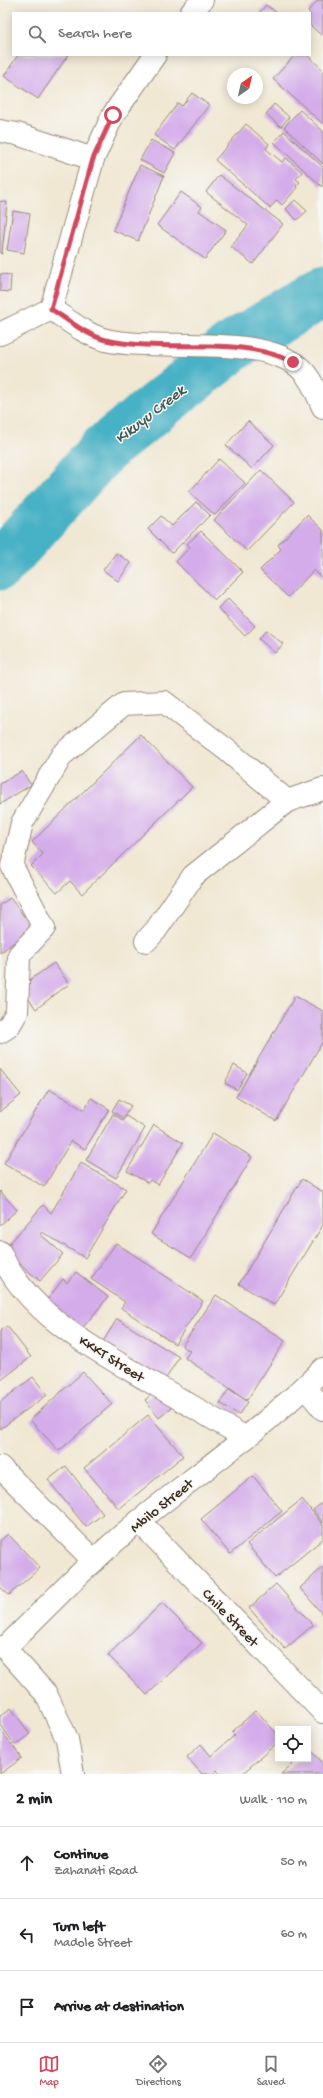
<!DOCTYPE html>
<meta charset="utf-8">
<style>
body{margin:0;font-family:"Gochi Hand",sans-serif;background:#f2f2f2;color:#202124}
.controls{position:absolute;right:12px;bottom:12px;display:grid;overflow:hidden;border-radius:0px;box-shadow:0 2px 10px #0003}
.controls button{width:36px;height:36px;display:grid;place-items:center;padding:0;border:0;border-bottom:1px solid #e0e0e0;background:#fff;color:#202124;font:20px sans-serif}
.compass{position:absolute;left:227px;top:68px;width:36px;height:36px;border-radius:50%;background:#fff;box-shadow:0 2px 10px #0003;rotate:34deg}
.stop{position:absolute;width:12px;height:12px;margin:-9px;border:3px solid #d1495b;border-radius:50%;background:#fff}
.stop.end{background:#d1495b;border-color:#fff;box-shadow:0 1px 4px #0008}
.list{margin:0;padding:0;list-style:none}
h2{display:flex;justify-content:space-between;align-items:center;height:52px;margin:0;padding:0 16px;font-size:17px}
h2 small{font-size:13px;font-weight:400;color:#757577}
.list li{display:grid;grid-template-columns:26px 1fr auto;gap:12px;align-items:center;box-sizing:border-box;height:72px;padding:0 16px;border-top:1px solid #e0e0e0}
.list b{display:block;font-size:15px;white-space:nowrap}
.list p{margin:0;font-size:13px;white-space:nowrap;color:#757577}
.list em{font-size:13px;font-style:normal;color:#757577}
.icon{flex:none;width:22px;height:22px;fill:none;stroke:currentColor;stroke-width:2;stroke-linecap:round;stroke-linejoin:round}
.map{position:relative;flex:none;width:323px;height:1774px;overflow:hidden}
.search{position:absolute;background:#fff;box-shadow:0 2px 10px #0003;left:12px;right:12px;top:12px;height:44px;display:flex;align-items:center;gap:10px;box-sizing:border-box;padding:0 14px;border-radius:0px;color:#757577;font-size:15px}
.sheet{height:268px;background:#fff}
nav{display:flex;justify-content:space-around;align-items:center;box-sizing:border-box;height:56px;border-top:1px solid #e0e0e0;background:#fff;font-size:11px;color:#757577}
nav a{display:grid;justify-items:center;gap:2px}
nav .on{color:#d1495b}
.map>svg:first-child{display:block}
</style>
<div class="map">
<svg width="323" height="1774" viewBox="0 0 323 1774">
<rect width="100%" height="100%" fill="#f6f6f2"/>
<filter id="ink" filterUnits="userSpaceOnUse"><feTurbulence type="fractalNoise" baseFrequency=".025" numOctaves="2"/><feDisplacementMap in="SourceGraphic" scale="8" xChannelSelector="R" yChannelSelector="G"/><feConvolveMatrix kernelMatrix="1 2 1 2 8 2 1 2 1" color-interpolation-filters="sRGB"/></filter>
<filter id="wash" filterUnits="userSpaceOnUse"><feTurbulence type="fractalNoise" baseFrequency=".012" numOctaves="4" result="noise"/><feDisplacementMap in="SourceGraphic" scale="16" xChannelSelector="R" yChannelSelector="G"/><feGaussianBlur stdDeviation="0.9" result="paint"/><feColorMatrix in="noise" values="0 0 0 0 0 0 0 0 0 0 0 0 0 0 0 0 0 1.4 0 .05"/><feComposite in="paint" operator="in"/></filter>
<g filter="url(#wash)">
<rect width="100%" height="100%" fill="#f1e8d4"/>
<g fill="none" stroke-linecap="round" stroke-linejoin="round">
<polyline stroke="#47b1c5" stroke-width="51" points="0,565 104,449 233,346 323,292"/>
</g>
<g id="blocks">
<g fill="#d4acea">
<polygon points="318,0 323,0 323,32 321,35 310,25 310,13 308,11"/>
<polygon points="266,5 277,13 259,13"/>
<polygon points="18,55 68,55 38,99 4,76"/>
<polygon points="295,55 307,55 323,70 323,124 273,79"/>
<polygon points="192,93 209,105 175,150 154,135 178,103 182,106"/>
<polygon points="274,104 289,117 281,127 266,114"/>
<polygon points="300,110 323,131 323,164 284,127"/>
<polygon points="246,124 269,144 266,149 282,162 286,158 302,172 296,179 300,182 296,186 297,188 282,205 277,200 270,208 215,160"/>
<polygon points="284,131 323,167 322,187 274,142"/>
<polygon points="151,140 175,153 164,173 140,160"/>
<polygon points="140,165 164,176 138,241 113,230"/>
<polygon points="219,175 283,224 253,264 231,247 248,225 206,192"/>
<polygon points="181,192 202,207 199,211 226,230 205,259 157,225"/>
<polygon points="295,200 307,211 297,220 286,209"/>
<polygon points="0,201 7,202 2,254 0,253"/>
<polygon points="13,211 30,214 24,253 7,250"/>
<polygon points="0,274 11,275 10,292 0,291"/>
<polygon points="248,421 274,445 252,469 226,445"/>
<polygon points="219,459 245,483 215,515 189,492"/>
<polygon points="261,470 294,502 247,551 214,520"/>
<polygon points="196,502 210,515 172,553 148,529 161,516 172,526"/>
<polygon points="307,515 323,530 323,579 314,570 288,597 260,570 281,549 278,545"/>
<polygon points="201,531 243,572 215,600 176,562 190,547 187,544"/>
<polygon points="116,553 131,563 118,581 103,570"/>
<polygon points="228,599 255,626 245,636 218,608"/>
<polygon points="266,630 283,644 275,653 259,639"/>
<polygon points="141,735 192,787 82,894 70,881 57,893 31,866 43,854 32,842"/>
<polygon points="22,771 31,785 0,804 0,784"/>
<polygon points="10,898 33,928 0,953 0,905"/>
<polygon points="54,963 69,984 36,1009 20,987"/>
<polygon points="295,996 323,1011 323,1041 276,1121 236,1097"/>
<polygon points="234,1065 247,1073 237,1090 225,1083"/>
<polygon points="0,1069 21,1095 0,1112"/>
<polygon points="49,1089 84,1110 91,1098 109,1109 85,1149 71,1141 44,1187 4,1163"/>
<polygon points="119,1099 131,1106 123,1118 112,1111"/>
<polygon points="113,1114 123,1120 126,1116 145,1128 116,1178 86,1160"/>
<polygon points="154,1125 183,1143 158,1185 150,1180 148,1183 127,1171"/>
<polygon points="213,1133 252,1157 191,1258 151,1234"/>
<polygon points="81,1163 126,1189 85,1258 42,1232 40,1234 63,1254 40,1281 4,1250 43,1205 51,1213"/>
<polygon points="302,1179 323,1192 323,1225 274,1305 239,1284"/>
<polygon points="0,1191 17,1210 0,1225"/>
<polygon points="116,1243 203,1301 175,1344 121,1308 125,1302 91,1279"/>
<polygon points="76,1272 108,1297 80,1331 45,1303 63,1279 67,1283"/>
<polygon points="216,1295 285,1341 247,1400 185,1358 190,1351 182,1346"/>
<polygon points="117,1319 179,1357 165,1380 102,1343"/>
<polygon points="7,1326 31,1357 0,1381 0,1331"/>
<polygon points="83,1372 112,1404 59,1451 30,1420"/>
<polygon points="33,1377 47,1395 0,1429 0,1402"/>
<polygon points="229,1389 248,1402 239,1415 220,1403"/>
<polygon points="157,1390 171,1408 159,1418 145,1400"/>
<polygon points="148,1415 183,1456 119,1509 84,1468"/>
<polygon points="66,1466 103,1514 86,1527 48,1480"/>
<polygon points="253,1476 282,1511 230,1554 201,1519"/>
<polygon points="302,1499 323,1525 323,1539 275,1578 247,1544"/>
<polygon points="323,1502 323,1523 313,1510"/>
<polygon points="8,1534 40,1568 9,1595 0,1587 0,1541"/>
<polygon points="323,1567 323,1615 300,1588"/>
<polygon points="276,1584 313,1625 285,1649 249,1608"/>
<polygon points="162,1603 202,1643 147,1695 108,1655"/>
<polygon points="11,1708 30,1734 15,1745 0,1724 0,1716"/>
<polygon points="256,1710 278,1735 278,1742 242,1774 220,1774 217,1770 213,1774 202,1774 187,1757 201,1744 211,1756 235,1735 232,1732"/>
<polygon points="0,1729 22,1758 0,1774"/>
<polygon points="310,1749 323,1763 323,1774 281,1774 298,1759 308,1759 308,1750"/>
</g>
</g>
</g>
<g filter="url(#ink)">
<use href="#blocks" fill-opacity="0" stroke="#968979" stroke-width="1"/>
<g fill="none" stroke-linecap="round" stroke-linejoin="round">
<g stroke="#968979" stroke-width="24">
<g id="street">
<polyline points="191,13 202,0"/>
<polyline points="0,131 17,134 93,159"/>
<path d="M51 309C68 320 86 335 106 340 158 352 264 332 302 370 312 380 317 394 323 407"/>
<polyline points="0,334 51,309 93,159 113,115 155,55"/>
<polyline points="146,941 156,930 193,876 287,801 323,789"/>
<polyline points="0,1032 9,1026 17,1012 19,955 44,928 12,866 22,823 62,755 124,704 164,702 228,751 287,801"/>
<path d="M0 1252C27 1314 93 1348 149 1381 181 1400 214 1419 246 1438"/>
<polyline points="305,1387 323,1409"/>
<polyline points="0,1467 94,1561"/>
<polyline points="139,1521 323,1712"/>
<polyline points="0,1647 5,1648 46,1694 67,1739 73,1774"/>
<path d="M5 1648C49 1605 91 1560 139 1521 201 1471 267 1426 323 1369"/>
</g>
</g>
<use href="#street" stroke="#fff" stroke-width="22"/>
</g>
</g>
<g fill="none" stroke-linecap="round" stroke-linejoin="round" filter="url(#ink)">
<path stroke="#d1495b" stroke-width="5" d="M113 115 93 159 51 309C68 320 86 335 106 340 168 354 234 334 293 362"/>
</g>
<g text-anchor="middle" stroke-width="3" stroke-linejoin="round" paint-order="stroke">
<g font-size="15" fill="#3b2a1e" stroke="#f6f6f2">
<text transform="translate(112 1358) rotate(32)" y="5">KKKT Street</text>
<text transform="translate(161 1505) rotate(-39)" y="5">Mbilo Street</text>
<text transform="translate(231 1617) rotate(46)" y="5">Chile Street</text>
</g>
<g font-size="16" font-style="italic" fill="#3f5958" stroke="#f6f6f2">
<text transform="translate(149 413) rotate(-38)" y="6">Kikuyu Creek</text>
</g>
</g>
</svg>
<div class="controls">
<button><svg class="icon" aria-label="locate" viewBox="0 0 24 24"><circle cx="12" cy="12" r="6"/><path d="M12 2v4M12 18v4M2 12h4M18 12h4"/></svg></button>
</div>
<svg class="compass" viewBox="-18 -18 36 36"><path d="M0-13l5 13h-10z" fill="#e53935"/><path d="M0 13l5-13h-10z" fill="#757577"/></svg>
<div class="stop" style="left:113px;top:115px"></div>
<div class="stop end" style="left:293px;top:362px"></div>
<div class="search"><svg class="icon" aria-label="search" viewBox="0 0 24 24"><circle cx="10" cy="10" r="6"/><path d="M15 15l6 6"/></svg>Search here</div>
</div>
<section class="sheet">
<h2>2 min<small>Walk · 110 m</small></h2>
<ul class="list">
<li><svg class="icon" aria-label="ahead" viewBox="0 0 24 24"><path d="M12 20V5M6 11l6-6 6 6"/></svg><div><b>Continue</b><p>Zahanati Road</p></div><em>50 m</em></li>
<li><svg class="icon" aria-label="left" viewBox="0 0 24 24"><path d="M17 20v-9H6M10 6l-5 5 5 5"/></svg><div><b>Turn left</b><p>Madole Street</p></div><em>60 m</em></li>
<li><svg class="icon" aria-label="arrive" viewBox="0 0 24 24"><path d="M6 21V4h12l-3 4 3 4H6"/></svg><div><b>Arrive at destination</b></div></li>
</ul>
</section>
<nav>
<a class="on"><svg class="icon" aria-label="map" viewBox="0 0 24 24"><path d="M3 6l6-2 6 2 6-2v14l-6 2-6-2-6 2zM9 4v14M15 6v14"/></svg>Map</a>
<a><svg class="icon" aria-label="directions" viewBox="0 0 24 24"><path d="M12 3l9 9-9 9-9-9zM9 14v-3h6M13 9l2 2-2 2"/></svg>Directions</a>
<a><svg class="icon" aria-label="saved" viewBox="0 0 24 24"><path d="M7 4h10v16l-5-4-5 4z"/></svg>Saved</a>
</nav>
